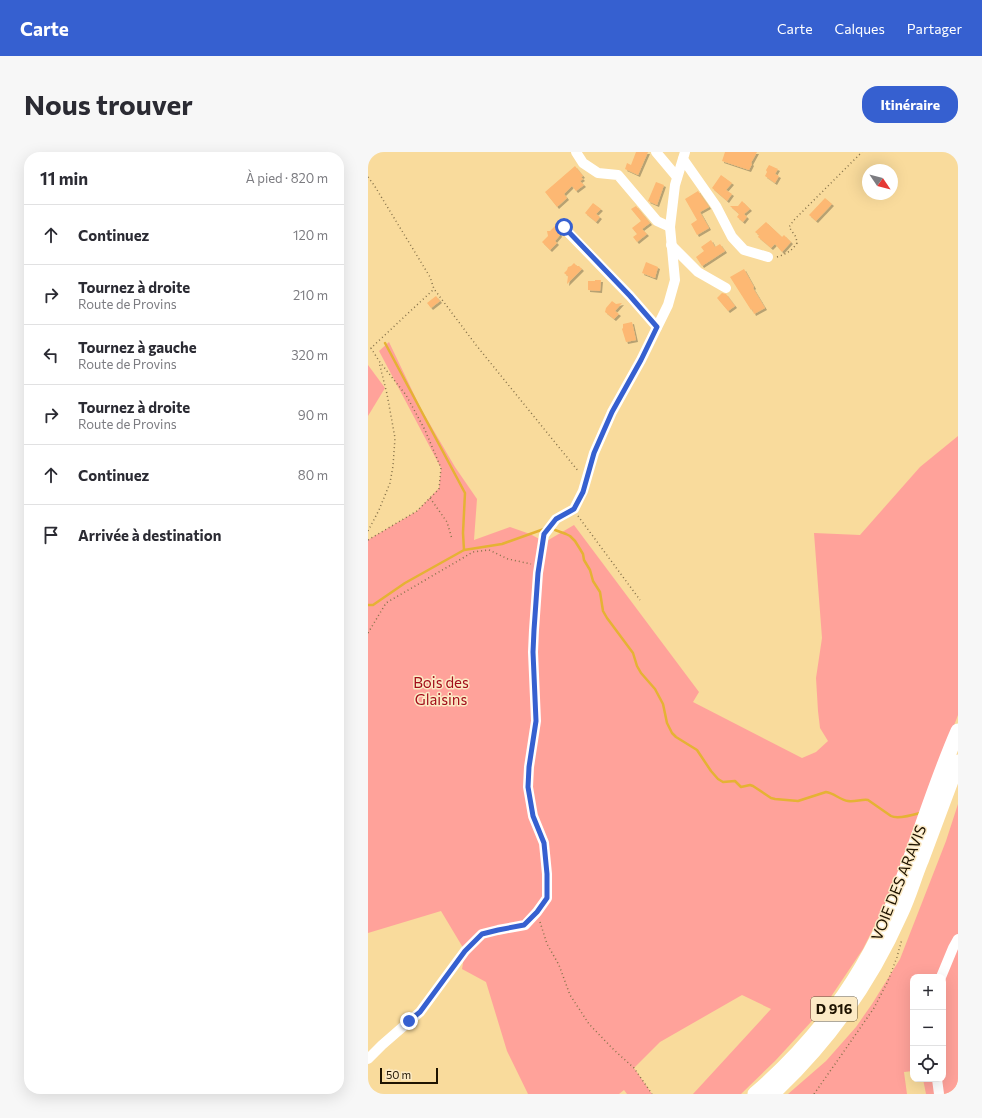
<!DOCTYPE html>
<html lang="fr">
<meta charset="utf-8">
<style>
body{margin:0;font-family:Commissioner,sans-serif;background:#f7f7f7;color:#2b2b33}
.controls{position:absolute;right:12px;bottom:12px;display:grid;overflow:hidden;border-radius:8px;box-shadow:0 4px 16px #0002}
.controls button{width:36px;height:36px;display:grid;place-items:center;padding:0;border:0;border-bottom:1px solid #e1e1e2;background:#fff;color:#2b2b33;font:20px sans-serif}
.compass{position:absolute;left:494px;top:12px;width:36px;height:36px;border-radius:50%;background:#fff;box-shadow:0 4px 16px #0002;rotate:125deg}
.scale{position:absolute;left:12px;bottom:10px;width:58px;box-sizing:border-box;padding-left:4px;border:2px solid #1e1300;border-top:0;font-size:11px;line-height:14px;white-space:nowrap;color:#1e1300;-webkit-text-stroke:3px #fceac5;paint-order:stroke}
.stop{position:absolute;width:12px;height:12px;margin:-9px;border:3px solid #3660d0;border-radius:50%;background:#fff}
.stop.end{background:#3660d0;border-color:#fff;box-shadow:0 1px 4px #0008}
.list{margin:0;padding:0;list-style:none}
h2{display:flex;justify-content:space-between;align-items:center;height:52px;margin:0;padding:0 16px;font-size:17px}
h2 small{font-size:13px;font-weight:400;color:#7c7c81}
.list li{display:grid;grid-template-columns:26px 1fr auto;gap:12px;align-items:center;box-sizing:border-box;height:60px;padding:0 16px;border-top:1px solid #e1e1e2}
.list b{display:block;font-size:15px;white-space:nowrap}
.list p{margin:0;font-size:13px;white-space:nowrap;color:#7c7c81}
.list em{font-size:13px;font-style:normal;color:#7c7c81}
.icon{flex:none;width:22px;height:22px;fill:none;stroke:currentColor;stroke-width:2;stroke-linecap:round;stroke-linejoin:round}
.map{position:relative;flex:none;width:590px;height:942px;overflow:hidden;border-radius:16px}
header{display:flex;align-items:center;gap:24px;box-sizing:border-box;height:56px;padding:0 20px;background:#3660d0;color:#fff}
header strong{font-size:19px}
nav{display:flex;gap:22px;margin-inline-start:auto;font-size:14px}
.intro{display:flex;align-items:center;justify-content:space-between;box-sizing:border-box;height:96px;padding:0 24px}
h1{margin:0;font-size:28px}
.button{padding:10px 18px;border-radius:16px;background:#3660d0;color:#fff;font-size:14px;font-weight:700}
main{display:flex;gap:24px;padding:0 24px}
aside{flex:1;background:#fff;border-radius:16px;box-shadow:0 4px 16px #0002}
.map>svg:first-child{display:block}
</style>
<header>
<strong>Carte</strong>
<nav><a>Carte</a><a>Calques</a><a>Partager</a></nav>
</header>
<div class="intro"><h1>Nous trouver</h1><a class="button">Itinéraire</a></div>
<main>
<aside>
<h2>11 min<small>À pied · 820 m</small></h2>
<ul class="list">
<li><svg class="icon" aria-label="ahead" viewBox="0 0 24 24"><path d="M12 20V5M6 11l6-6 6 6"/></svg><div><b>Continuez</b></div><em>120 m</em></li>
<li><svg class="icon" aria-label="right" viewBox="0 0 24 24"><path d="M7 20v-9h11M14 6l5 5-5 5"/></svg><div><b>Tournez à droite</b><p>Route de Provins</p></div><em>210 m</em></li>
<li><svg class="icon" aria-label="left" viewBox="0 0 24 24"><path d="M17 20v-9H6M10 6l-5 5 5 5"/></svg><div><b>Tournez à gauche</b><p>Route de Provins</p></div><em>320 m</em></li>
<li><svg class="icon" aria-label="right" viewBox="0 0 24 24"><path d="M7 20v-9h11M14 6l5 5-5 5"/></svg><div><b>Tournez à droite</b><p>Route de Provins</p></div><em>90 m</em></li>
<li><svg class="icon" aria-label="ahead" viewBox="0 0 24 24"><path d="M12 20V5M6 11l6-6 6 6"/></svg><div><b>Continuez</b></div><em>80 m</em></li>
<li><svg class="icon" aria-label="arrive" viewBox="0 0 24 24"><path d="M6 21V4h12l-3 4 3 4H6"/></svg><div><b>Arrivée à destination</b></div></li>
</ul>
</aside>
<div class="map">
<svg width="590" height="942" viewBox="0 0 590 942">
<defs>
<filter id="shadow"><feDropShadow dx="2" dy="2" stdDeviation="0" flood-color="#0004"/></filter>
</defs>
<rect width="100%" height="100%" fill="#f9db9c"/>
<g fill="#ffa29a">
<polygon points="21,190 53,257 87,315 109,347 106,388 142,375 162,382 177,390 206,373 331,540 325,550 434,606 448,600 460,589 452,576 450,559 448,526 454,486 446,381 492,383 552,315 590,284 590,563 544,685 515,757 495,797 454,858 407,909 373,942 325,942 403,857 374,843 292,890 266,916 284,942 259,942 256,938 251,942 160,942 139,899 118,830 94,817 97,799 73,759 0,781 0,388 49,359 71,336 73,316 11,199"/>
<polygon points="0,213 17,236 0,264"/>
<polygon points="590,652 590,942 558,942 555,927 575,927 575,825 545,825 545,919 536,920 539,942 420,942 458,909 488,875 504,852 532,807 578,689"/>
</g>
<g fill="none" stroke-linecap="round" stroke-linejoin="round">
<g stroke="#e5b234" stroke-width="2.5">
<polyline points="17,191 97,341 95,381 96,398"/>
<path d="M187 378 198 382 202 384 207 389 212 397 215 402 216 408 222 418 225 429 232 440 235 459 239 466 265 501 269 514 273 521 287 537 295 552 299 571 304 581 308 585 329 598 343 619 350 627 355 630 367 629 373 635 382 633 385 634 403 646 407 647 430 649 458 640C466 641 472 648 480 649 487 650 494 647 500 648L523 664C529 667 545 663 552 661"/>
<polyline points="0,453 5,453 37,431 96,398 134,392 176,377"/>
</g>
</g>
<g fill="#fdb873" filter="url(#shadow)">
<polygon points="268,0 280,0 270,23 257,17 259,11 263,13"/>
<polygon points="357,0 389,0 383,11 384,12 381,18 354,9"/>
<polygon points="401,13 410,17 407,22 411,24 407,31 397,24 399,20 398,18"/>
<polygon points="207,14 215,24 213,25 215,27 212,29 216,33 208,39 204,34 196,42 199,46 189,55 177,40"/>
<polygon points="353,23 364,31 358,38 364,42 359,49 344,36"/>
<polygon points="288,30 296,33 289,53 280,49"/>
<polygon points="330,39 341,55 332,60 341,76 329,83 323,72 329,68 317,47"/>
<polygon points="457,46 464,52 448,69 441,63"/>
<polygon points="374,49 382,57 376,62 379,65 375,70 369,65 371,62 362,54 370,54"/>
<polygon points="225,51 233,57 228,62 232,65 228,70 217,61"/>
<polygon points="268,54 282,71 274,77 279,82 269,90 265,85 269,82 264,76 273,69 263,57"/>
<polygon points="398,70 414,85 416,83 423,90 414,100 407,92 403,96 390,85 391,83 387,80"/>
<polygon points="188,73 192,83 187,89 189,91 182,98 174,90 180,84 179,79 182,79"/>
<polygon points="343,88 347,95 352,92 357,99 334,114 328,105 336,99 333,95"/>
<polygon points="278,110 290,115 287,126 274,121"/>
<polygon points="206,111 209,114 211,114 214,117 199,132 200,124 196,121 199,118 200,115 203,114"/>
<polygon points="376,117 386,135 385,136 397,156 386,162 384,157 383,158 362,125"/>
<polygon points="227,128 233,128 232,139 220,138 220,129 227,129"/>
<polygon points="354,141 358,142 367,154 360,159 349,146"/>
<polygon points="68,144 72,149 63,156 59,151"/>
<polygon points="244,149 248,152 254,151 247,159 251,162 246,167 237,160 238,156"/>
<polygon points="264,170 268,188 258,190 254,177 255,176 255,172"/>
</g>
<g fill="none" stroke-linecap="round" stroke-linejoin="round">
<g stroke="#86724a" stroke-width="1.5" stroke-dasharray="1 3" stroke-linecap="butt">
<polyline points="0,25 6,33 62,125 66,137 108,193 211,320"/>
<path d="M409 105C418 102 424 99 429 91L428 85 421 75 426 68 494 0"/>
<polyline points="62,346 79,370 84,387"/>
<polyline points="210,364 272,448"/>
<polyline points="0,379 11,358 22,331 25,314 27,286 19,242 11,210"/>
<polyline points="0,388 49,359 71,337 73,316 57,278 38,243 11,209 3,196 66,137"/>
<polyline points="0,481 18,451 105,400 121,398 140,407 163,412"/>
<polyline points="172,770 179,792 191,813 202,843 221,872 246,898 266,916 284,942"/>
<polyline points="446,942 472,905 506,856 520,829 529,805 534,787"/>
</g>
<g stroke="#fff" stroke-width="10">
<polyline points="208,0 215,11 230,21 250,23 289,69 302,75"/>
<polyline points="288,0 309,25"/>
<polyline points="315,7 348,54 364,85 376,98 400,105"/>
<polyline points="195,75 262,144 289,175"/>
<polyline points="303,93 330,120 358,136"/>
<polyline points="573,825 585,796 590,787"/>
<polyline points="0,907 14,893 52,860 97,799 114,782 130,778 157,773 169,760 179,746 179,722 176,691 165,664 160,635 161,615 168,569 165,500 166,478 170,421 176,383 188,367 206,357 215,339 226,301 244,260 273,208 300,153 307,128 302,75 307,33 317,0"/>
<polyline points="569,927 571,942"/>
</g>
<g stroke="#fff" stroke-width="15">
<path d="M387 942C446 891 494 827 524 755 548 697 565 636 590 579"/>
<path d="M404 942C459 891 503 829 533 761 541 744 546 726 553 709 565 676 578 643 590 610"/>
</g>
</g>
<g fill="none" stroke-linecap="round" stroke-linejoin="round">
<polyline stroke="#3660d0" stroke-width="5" points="41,869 52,860 97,799 114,782 130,778 156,773 169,760 179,746 179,722 176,691 165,664 160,635 161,615 168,569 165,500 166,478 170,421 176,382 188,367 206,357 215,340 226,301 244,260 273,208 289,175 262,144 196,75"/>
</g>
<g text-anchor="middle" stroke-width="3" stroke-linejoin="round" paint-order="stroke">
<rect fill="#fceac5" stroke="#61543b" stroke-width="1" x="443" y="845" width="46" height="24" rx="3"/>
<g font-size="14" font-weight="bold" fill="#1e1300">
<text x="466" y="862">D 916</text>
</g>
<g font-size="15" fill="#a20e1b" stroke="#fceac5">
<text x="73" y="536">Bois des<tspan x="73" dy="17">Glaisins</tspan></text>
</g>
<g font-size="15" fill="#1e1300" stroke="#fceac5">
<text transform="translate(531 731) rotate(-68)" y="5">VOIE DES ARAVIS</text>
</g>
</g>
</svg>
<div class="controls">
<button>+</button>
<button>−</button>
<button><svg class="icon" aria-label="locate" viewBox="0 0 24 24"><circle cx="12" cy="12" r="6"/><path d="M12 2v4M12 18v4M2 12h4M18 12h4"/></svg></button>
</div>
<svg class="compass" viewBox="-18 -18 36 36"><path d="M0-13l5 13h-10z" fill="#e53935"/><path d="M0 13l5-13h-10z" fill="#7c7c81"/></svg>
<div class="scale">50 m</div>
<div class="stop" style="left:196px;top:75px"></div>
<div class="stop end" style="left:41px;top:869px"></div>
</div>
</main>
